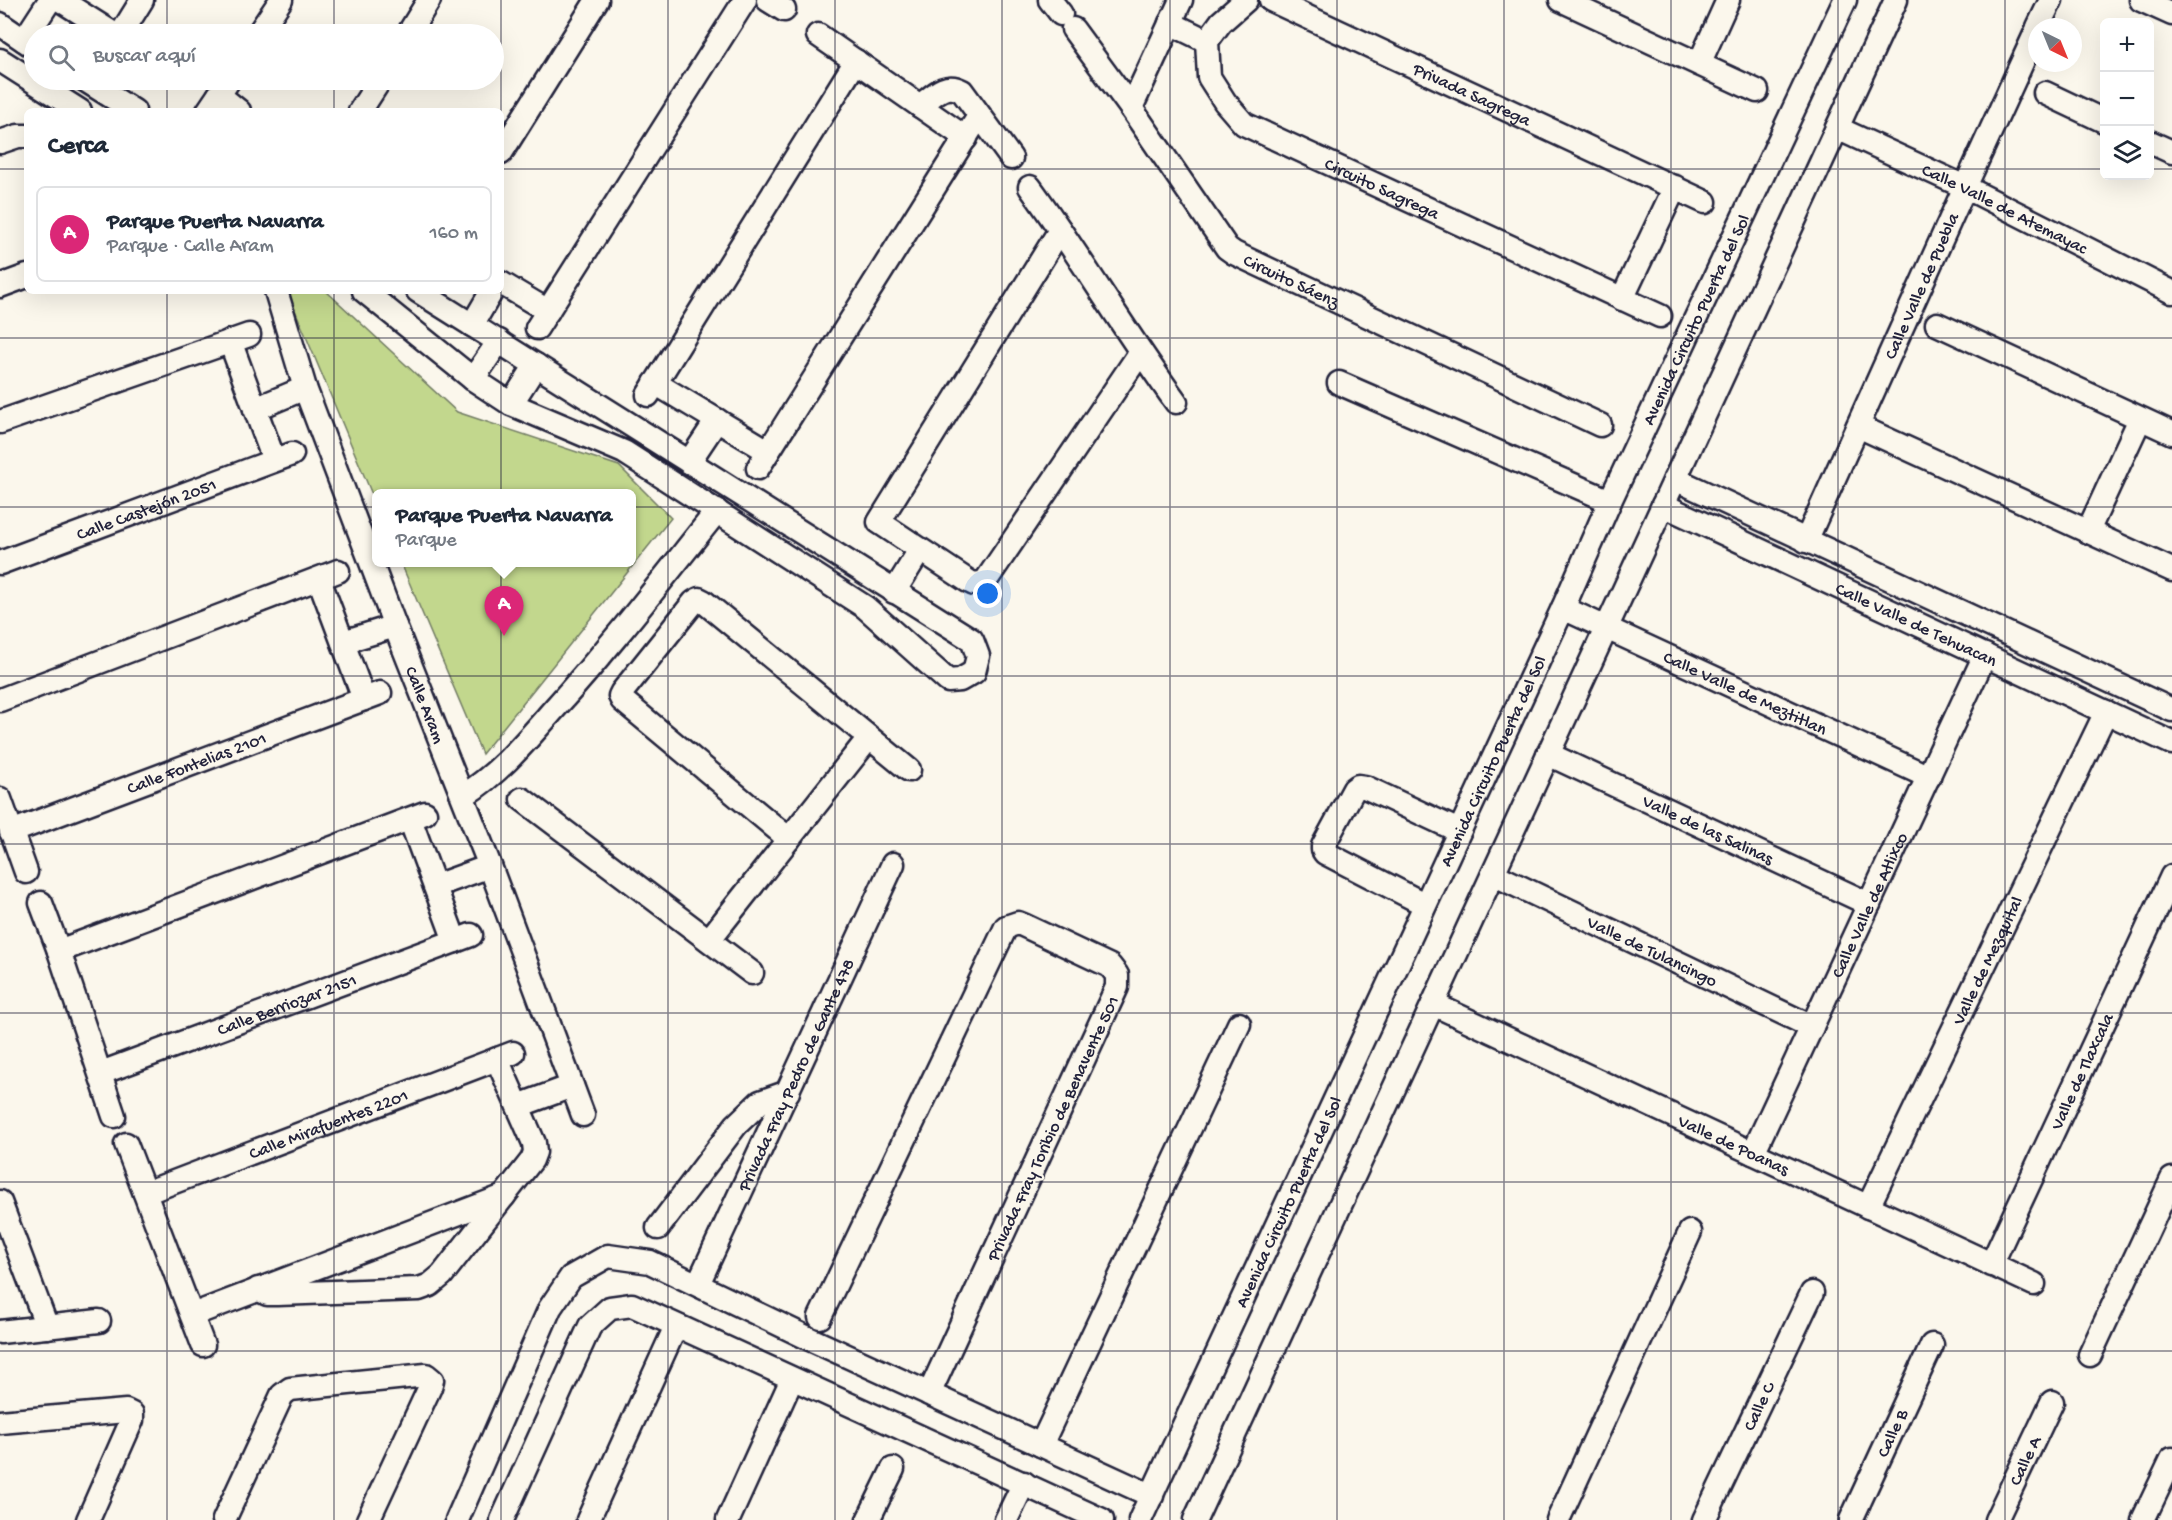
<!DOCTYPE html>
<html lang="es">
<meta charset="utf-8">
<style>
body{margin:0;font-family:"Gochi Hand",sans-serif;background:#f2f2f3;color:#1f2937}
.controls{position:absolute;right:18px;top:18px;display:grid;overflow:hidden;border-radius:9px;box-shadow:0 6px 24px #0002}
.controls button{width:54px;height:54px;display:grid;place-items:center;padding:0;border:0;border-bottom:2px solid #e0e1e3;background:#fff;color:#1f2937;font:30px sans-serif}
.compass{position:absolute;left:2028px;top:18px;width:54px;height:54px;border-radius:50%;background:#fff;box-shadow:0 6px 24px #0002;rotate:137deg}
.you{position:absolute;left:988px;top:594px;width:21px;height:21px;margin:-15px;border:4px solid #fff;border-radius:50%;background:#1a73e8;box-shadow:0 0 0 9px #1a73e833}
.badge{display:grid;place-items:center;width:39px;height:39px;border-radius:50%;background:#db2777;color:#fff;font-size:20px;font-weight:700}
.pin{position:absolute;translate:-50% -50px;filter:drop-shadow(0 2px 3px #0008)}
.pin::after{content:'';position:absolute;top:32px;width:21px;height:18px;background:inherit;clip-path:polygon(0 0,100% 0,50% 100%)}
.popup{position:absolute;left:372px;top:489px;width:264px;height:78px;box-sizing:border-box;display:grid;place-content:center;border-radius:9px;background:#fff;filter:drop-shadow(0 2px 4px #0005);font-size:20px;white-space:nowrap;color:#747a83}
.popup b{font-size:22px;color:#1f2937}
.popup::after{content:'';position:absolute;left:50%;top:100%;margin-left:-12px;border:12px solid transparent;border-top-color:#fff}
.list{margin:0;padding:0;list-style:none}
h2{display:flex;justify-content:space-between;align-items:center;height:78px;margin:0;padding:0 24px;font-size:26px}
h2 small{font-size:20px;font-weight:400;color:#747a83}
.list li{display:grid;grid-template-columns:39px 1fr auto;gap:18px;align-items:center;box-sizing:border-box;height:96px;margin:0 12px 12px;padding:0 12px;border:2px solid #e0e1e3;border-radius:9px}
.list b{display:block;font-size:22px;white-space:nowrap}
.list p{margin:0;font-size:20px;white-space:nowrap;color:#747a83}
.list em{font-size:20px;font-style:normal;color:#747a83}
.icon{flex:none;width:33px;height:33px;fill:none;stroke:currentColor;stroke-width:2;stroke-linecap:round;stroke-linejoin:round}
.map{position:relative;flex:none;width:2172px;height:1520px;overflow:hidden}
.search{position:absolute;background:#fff;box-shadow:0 6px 24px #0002;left:24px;top:24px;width:480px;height:66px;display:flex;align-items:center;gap:15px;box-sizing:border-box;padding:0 21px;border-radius:33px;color:#747a83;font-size:22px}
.panel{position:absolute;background:#fff;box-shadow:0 6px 24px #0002;left:24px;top:108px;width:480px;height:186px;border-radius:9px}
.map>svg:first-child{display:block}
</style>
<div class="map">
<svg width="2172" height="1520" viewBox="0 0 2172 1520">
<rect width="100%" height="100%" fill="#fbf7ec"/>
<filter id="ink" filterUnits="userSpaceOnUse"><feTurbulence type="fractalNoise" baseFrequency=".0167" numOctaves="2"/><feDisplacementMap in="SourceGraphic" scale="12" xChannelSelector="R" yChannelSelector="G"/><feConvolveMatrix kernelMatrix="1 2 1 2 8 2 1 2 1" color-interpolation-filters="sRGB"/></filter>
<g filter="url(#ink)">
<polygon fill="#c2d78d" stroke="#727c64" stroke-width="1.5" points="287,291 326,291 457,412 619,466 671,518 482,754 401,563 632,562 632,494 376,494 376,504"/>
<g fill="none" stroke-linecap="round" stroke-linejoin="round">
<g stroke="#22223b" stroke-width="27">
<g id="minor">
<polyline points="60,0 114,34"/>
<polyline points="768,0 784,10"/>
<polyline points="1050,0 1061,14"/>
<path id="s1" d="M1246 0 1221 22 1207 41 1209 77 1225 102 1244 124 1660 316"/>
<path id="s2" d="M1271 0 1705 202"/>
<polyline points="1561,0 1757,91"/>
<polyline points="2141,0 2172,14"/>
<polyline points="1170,23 1207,41"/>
<polyline points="0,24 34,47"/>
<polyline points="2038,27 2051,0"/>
<path id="s3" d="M1073 29 1131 108 1227 248 1234 253 1600 425"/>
<polyline points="121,34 142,0"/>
<polyline points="258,34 281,0"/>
<polyline points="408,34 429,0"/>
<polyline points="818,35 966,138"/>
<polyline points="24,40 50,0"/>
<polyline points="0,60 80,111"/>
<polyline points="1699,64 1728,0"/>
<polyline points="85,80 134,111"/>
<polyline points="2045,93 2104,121"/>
<polyline points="219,95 239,111"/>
<path d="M920 106C933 96 945 81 962 91L1011 158"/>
<polyline points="1131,108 1181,0"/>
<polyline points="208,111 229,80"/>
<polyline points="360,111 380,80"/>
<path id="s4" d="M1837 128 1965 187 2172 292"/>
<polyline points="0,142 18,136 27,136"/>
<polyline points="2150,142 2172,152"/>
<polyline points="501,153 597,0"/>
<path d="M1030 187C1081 257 1125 332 1176 402"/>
<polyline points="1060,230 879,522 968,581 974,584 985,582 1140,353"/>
<polyline points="501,283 548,311"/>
<polyline points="0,286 27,276"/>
<path id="s5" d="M276 291 305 388 395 626 490 866 583 1115"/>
<polyline points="364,291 473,379 511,404 624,452 865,607 948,681 960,680 974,672 978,656 972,640 418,291"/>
<polyline points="1622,299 1675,187"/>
<polyline points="1937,324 2172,433"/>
<polyline points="472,325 492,291"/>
<polyline points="537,328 745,0"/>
<polyline points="230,341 274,460"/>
<polyline points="473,379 499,341"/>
<polyline points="655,383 768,451"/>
<polyline points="1339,383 1610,501"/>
<polyline points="648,395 856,61"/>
<polyline points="511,404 536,365"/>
<polyline points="255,409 305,388"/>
<polyline points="0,422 249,335"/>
<polyline points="1858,426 2172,570"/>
<polyline points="689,462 717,420"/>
<polyline points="758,468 979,116"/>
<polyline points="1675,479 2172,710"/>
<path id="s6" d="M1663 505 2172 743"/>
<polyline points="2088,531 2140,419"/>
<path id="s7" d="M1806 541 1965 187 2037 30"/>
<path id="s8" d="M0 563 292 454"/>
<polyline points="319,579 364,699"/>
<polyline points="894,592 920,550"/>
<path id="s9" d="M1563 608 1929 777"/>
<polyline points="343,642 395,626"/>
<polyline points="0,700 338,571"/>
<path id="s10" d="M1548 754 1869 904"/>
<path d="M463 796C501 772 526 741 555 708 612 645 664 577 717 511"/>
<polyline points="0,799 26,872"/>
<polyline points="522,799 752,973"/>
<polyline points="410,819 455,941"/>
<path id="s11" d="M11 832 380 693"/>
<polyline points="789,839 622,700 620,696 622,692 694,602 699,599 703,601 909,770"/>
<path id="s12" d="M1493 874 1812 1027"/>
<polyline points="435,886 490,866"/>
<polyline points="41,903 59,951 114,1116"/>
<polyline points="1424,904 1325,853 1323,850 1323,846 1354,789 1358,786 1365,787 1459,831"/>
<polyline points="709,940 868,739"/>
<polyline points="59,951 425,813"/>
<path id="s13" d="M1433 1004 2034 1284"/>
<path id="s14" d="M101 1073 471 935"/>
<polyline points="518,1106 572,1086"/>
<polyline points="126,1144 203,1345"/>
<path id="s15" d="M1753 1153 1985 655"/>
<path id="s16" d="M145 1193 513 1053"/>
<polyline points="0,1202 47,1327"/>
<path id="s17" d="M1868 1207 2106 712"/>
<polyline points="658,1228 736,1125 760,1102 788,1092"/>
<path id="s18" d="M1991 1265 2172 876"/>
<path id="s19" d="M698 1284 893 864"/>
<polyline points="258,1289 267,1294 277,1294 419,1289 430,1285 442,1275 532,1160 535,1152 534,1143 497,1059"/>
<polyline points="192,1315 504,1196"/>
<polyline points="820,1317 1006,927 1018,923 1023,925 1110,966 1117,975 1117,987 929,1394"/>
<polyline points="0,1332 99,1321"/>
<polyline points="2090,1355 2172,1179"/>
<polyline points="0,1422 126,1411 132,1414 132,1420 88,1520"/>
<polyline points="1041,1445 1239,1024"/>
<polyline points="224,1520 282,1395 290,1389 426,1375 432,1380 430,1387 368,1520"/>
<polyline points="457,1520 550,1308 571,1277 608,1256 650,1262 810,1339 1152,1496"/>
<polyline points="502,1520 590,1326 610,1308 632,1305 1102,1520"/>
<polyline points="588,1520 676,1326"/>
<polyline points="728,1520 792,1379"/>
<polyline points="868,1520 893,1469"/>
<polyline points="1006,1520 1024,1483"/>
<path id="s20" d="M1140 1520 1563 608 1610 501 1845 0"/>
<polyline points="1195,1520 1896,0"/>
<polyline points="1558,1520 1690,1232"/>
<path id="s21" d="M1704 1520 1812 1293"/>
<path id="s22" d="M1851 1520 1932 1345"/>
<path id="s23" d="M1996 1520 2052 1402"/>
<polyline points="2143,1520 2172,1459"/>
</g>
</g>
<use href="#minor" stroke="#fbf7ec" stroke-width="22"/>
</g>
</g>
<path fill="none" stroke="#22223b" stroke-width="1.5" stroke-opacity="0.55" d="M167 0V34M334 0V34M501 0V1520M668 0V1520M835 0V1520M1002 0V1520M1170 0V1520M1337 0V1520M1504 0V1520M1671 0V1520M1838 0V1520M2005 0V1520M167 80V111M334 80V111M0 169H27M501 169H2104M2150 169H2172M167 291V1520M334 291V1520M0 338H2172M0 507H2172M0 676H2172M0 844H2172M0 1013H2172M0 1182H2172M0 1351H2172"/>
<g text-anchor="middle" stroke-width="4.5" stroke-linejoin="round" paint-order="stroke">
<g font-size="18" fill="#22223b" stroke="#fbf7ec">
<text dy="6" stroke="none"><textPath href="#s2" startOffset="222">Privada Sagrega</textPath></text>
<text dy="6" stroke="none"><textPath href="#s1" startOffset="304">Circuito Sagrega</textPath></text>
<text dy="6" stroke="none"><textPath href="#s4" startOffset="186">Calle Valle de Atemayac</textPath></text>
<text dy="6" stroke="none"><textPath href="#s3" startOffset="340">Circuito Sáenz</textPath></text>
<text dy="6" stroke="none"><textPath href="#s7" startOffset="280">Calle Valle de Puebla</textPath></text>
<text dy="6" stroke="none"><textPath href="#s20" startOffset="1323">Avenida Circuito Puerta del Sol</textPath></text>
<text dy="6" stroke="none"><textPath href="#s8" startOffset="156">Calle Castejón 2051</textPath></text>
<text dy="6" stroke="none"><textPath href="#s6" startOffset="280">Calle Valle de Tehuacan</textPath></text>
<text dy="6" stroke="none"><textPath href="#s9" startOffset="201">Calle Valle de Meztitlan</textPath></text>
<text dy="6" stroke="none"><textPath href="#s5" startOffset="440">Calle Aram</textPath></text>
<text dy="6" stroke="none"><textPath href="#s20" startOffset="837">Avenida Circuito Puerta del Sol</textPath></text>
<text dy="6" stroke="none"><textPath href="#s11" startOffset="198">Calle Fontelias 2101</textPath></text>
<text dy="6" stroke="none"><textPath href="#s10" startOffset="177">Valle de las Salinas</textPath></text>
<text dy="6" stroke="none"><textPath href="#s15" startOffset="274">Calle Valle de Atlixco</textPath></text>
<text dy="6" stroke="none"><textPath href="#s12" startOffset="177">Valle de Tulancingo</textPath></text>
<text dy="6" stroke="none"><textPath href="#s17" startOffset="274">Valle de Mezquital</textPath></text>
<text dy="6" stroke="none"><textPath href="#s14" startOffset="198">Calle Berriozar 2151</textPath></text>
<text dy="6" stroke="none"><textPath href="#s18" startOffset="214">Valle de Tlaxcala</textPath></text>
<text dy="6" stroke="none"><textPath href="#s19" startOffset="231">Privada Fray Pedro de Gante 478</textPath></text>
<text dy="6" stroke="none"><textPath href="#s16" startOffset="196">Calle Mirafuentes 2201</textPath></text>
<text transform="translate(1052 1128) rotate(-65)" y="6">Privada Fray Toribio de Benavente 501</text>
<text dy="6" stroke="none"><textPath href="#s13" startOffset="332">Valle de Poanas</textPath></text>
<text dy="6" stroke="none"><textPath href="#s20" startOffset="351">Avenida Circuito Puerta del Sol</textPath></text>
<text dy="6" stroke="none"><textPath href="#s21" startOffset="126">Calle C</textPath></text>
<text dy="6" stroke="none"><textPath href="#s22" startOffset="96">Calle B</textPath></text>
<text dy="6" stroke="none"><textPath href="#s23" startOffset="66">Calle A</textPath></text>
</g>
</g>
</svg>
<div class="controls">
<button>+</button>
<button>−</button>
<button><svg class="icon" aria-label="layers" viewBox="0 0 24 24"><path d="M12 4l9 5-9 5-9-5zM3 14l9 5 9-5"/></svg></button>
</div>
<svg class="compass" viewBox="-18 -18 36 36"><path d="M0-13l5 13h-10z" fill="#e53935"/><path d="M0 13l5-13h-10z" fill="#747a83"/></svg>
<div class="you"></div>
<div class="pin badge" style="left:504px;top:636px">A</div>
<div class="popup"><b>Parque Puerta Navarra</b>Parque</div>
<div class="search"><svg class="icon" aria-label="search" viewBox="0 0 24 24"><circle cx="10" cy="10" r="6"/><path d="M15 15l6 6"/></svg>Buscar aquí</div>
<section class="panel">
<h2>Cerca<small></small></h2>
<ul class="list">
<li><span class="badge">A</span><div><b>Parque Puerta Navarra</b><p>Parque · Calle Aram</p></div><em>160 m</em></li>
</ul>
</section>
</div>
